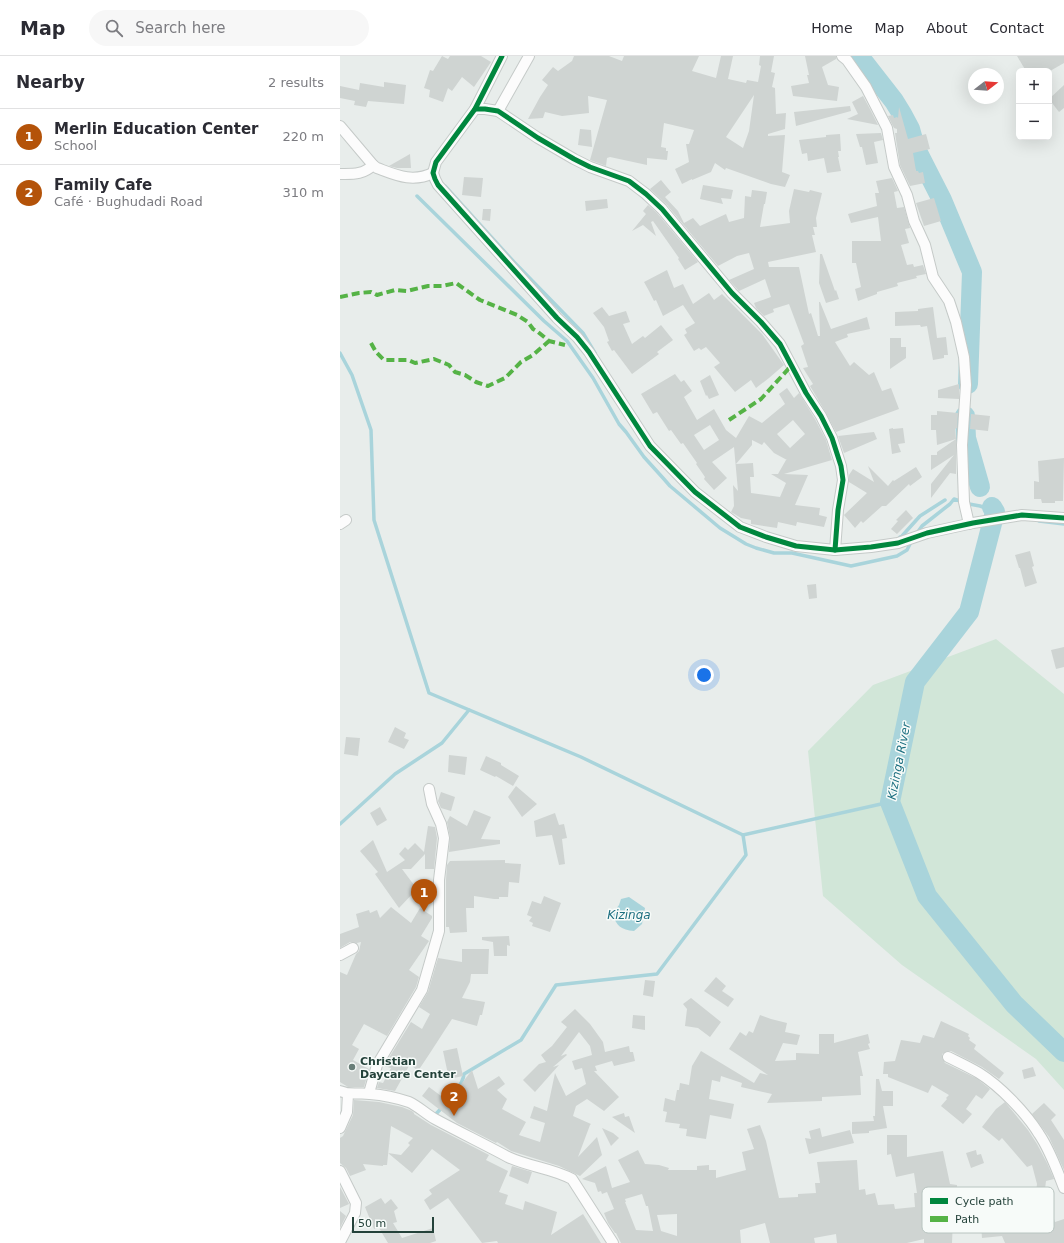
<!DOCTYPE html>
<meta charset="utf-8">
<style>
body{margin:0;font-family:"DejaVu Sans",sans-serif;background:#f7f7f7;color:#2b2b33}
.controls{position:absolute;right:12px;top:12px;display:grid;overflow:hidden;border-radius:6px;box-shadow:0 4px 16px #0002}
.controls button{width:36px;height:36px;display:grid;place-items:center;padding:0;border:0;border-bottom:1px solid #e1e1e2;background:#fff;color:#2b2b33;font:20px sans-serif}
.compass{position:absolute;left:628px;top:12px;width:36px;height:36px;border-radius:50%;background:#fff;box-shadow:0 4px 16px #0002;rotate:73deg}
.scale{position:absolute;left:12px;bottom:10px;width:82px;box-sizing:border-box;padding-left:4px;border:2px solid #24423a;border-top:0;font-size:11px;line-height:14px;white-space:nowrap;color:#24423a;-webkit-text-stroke:3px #f7fbf9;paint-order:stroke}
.you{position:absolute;left:364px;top:619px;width:14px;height:14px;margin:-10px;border:3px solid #fff;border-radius:50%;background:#1a73e8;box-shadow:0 0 0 6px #1a73e833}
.badge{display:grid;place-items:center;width:26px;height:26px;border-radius:50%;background:#b45309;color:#fff;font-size:13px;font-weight:700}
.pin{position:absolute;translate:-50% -33px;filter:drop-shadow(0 1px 2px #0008)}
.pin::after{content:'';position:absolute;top:21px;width:14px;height:12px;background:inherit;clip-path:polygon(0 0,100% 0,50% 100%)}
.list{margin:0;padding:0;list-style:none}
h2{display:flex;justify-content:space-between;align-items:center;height:52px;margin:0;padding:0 16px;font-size:17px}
h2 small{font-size:13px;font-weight:400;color:#7c7c81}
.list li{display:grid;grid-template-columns:26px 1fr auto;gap:12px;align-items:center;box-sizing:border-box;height:56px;padding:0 16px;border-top:1px solid #e1e1e2}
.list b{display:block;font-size:15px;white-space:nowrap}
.list p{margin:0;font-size:13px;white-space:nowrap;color:#7c7c81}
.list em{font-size:13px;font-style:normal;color:#7c7c81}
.icon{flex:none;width:22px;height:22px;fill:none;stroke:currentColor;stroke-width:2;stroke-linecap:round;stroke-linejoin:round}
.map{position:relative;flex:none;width:724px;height:1187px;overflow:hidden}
header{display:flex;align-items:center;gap:24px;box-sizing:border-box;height:56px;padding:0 20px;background:#fff;border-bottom:1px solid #e1e1e2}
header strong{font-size:19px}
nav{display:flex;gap:22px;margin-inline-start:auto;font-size:14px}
.search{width:280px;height:36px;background:#f7f7f7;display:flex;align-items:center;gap:10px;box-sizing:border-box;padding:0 14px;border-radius:22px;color:#7c7c81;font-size:15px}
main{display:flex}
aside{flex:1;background:#fff}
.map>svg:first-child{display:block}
</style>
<header>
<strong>Map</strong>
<div class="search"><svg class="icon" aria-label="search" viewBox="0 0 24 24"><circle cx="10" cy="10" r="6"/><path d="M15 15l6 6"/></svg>Search here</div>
<nav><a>Home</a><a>Map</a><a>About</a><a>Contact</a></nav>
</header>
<main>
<aside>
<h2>Nearby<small>2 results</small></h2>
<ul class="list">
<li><span class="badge">1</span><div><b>Merlin Education Center</b><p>School</p></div><em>220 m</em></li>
<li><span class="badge">2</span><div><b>Family Cafe</b><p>Café · Bughudadi Road</p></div><em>310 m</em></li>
</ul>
</aside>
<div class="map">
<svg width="724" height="1187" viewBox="0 0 724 1187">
<rect width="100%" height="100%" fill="#e8edeb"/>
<polygon fill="#d1e6d8" points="656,583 724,638 724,1034 696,1003 562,909 483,840 468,695 533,629"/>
<path fill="#a9d4db" d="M289 841 305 852 302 868 294 875C281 874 277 870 272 858L279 849 281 843Z"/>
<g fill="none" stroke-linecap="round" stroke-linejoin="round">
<g stroke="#a9d4db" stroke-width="3.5">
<polyline points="105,130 174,206 243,277 255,297"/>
<polyline points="77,140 204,265 227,285 253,322 279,368 286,376 304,401 323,422 330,430 380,472 406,488 416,492 434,497 452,497 511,510 557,500 567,494 572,484"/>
<polyline points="0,297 12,319 31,374 34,464 89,637 241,701 403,779 550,746"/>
<polyline points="699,465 724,468"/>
<polyline points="577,477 582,470 610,448 614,443 629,448 640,450 664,459"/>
<polyline points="560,481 562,480 580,460 605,444"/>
<polyline points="0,768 55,718 102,687 129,654"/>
<path d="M95 1059C104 1049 123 1031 124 1018L181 984 216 929 317 918 406 799 403 779"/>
</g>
<g stroke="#a9d4db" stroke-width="20">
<polyline points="519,0 554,45 562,58 570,73 575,91 602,144 632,216 628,328"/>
<polyline points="625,360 626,382 640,431"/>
<polyline points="652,451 655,456 629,556 575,626 550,746 587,840 674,948 724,996"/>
</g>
</g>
<g fill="#cfd4d2" fill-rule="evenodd">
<polygon points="102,0 108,3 110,0 141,0 151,6 134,31 122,21 112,35 108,32 103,46 89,41 90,34 84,32 90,14 93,15"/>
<path d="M234 0H269L282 5 284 0H359L352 15 376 22 381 0H393L388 23 406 27 407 24 418 26 421 10 419 9 420 0H434L431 16 435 17 432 31 435 32 436 58 446 57 445 73 428 78V80L445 79 442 116 450 119 445 131 431 128 386 112 385 114 375 107 371 116 352 124V123L342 128 335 113 349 106 346 88H349L354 74 324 67 321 91 326 92V95H328L327 104 307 102V109L270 101 267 102 266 110 250 104 267 44 248 40 249 57 222 60 205 56 203 62 188 63 200 41 208 29 202 24 213 11 218 15 232 5ZM414 39 409 75 403 92 386 81Z"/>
<polygon points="465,0 496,0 496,3 482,11 488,29 499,31 497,45 453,40 451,30 469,27 467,19 469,19"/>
<polygon points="677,0 724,0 724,7 710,15 686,15"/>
<polygon points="44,26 66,29 64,48 28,45 26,51 14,49 15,45 0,42 0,30 19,34 20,27 44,31"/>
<polygon points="724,29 724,52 719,56 709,43"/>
<polygon points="523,40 530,53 538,69 507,63 518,58 512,46"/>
<polygon points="510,50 511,55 456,70 454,56"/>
<polygon points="559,51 568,83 586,78 590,93 573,97 576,115 578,115 579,117 583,116 585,127 570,130 560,109 555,77 557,77 557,73 554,72 548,60 553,59 554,62 557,61 558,62"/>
<polygon points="240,73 251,74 252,91 238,89"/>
<polygon points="541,77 543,84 534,86 538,107 526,109 522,91 520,91 516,78"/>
<polygon points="500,78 501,95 498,95 499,101 498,101 501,115 487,117 484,102 468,105 467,97 462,98 459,84 486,81 486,79"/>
<polygon points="70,98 71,112 57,112 49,110"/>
<polygon points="124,121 143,122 141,141 122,139"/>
<polygon points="552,122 558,135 554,136 557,152 564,151 570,172 565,173 569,187 561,189 567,209 573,208 574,211 583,209 586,218 576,220 577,222 557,227 558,230 537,236 537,238 518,245 515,233 521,231 516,207 512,207 512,185 541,185 538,161 511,167 508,158 537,150 535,137 539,137 536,125"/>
<polygon points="321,124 331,136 325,141 338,155 344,167 353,162 360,170 386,158 389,166 404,162 405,140 411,141 412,134 427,136 425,148 424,148 420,171 450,167 449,155 454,133 469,136 470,134 482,137 476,162 477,171 473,171 475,179 472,179 476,196 428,206 429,211 459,211 469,258 471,257 478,280 480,280 479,246 480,246 491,273 527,261 530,273 507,278 508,281 495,286 510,310 514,306 529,319 534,316 542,335 551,332 559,353 496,376 486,357 470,330 473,328 463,312 468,311 461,290 464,288 449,248 433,253 434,256 424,260 416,252 414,247 431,241 425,223 399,235 389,224 414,213 409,197 397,200 378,210 327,149 310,133"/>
<polygon points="363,129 393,134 391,143 381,142 383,148 360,143"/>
<polygon points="594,142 601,165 584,170 576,147"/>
<polygon points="267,143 268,152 246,155 245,145"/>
<polygon points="308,149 317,157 358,206 345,214 338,203 339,202 313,165 311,166 316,180 303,169 292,175 306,158 303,155"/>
<polygon points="143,153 151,153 150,165 142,164"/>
<polygon points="480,198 482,198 495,235 496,234 499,243 486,247 479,227"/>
<polygon points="327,214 334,232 343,228 353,248 369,237 374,244 382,238 422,278 444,309 429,322 416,332 411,324 395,336 374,311 380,307 366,291 361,294 359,292 354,295 344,279 347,277 345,273 355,267 343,249 323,260 316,244 314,245 309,235 304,226"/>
<polygon points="262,251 269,260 286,255 290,266 283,268 292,288 303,280 305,282 321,269 333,284 317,296 319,298 292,318 274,294 272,295 267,286 269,285 264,271 253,257"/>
<polygon points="593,251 597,282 606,281 608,299 604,299 604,302 593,304 587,270 581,271 580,269 555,270 555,256 578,255 578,253"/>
<polygon points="550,282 561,282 561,291 566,291 566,302 550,313"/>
<path d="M335 318 341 326 344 324 352 335 344 341 357 364 374 353 386 374 396 382 409 360 422 367 445 348 439 338 447 332 454 342 459 337 475 363 486 384 492 404 444 418 468 419 455 449 480 452 479 459 487 461 484 471 457 466 456 470 438 466 437 472 411 468V464L401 462 391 456 394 450 393 429 398 435 394 391 372 406 387 422 374 434 364 423 365 421 356 408 357 407 343 387 341 388 331 374 329 375 317 356 313 358 301 338ZM453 364 465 378 450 392 437 378ZM370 369 379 384 364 394 354 379ZM412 384 422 389 424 386 434 397 447 404H446L438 418H431L446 427 440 441 411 437 410 421H414L413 407 396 408 412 389Z"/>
<polygon points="370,319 379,339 369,343 367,339 366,340 360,325"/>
<polygon points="619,328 619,343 598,342 598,334"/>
<polygon points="597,355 618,357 617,372 615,373 616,383 597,389 596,374 591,374 591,359 597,359"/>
<polygon points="631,358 650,360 648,375 630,373"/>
<polygon points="553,372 553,373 563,372 565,387 558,388 561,396 552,398 549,373"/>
<polygon points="534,376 537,383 504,397 498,380"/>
<polygon points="616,383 616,418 610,417 591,442 591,428 614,399 591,414 591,399 597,399 597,396"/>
<polygon points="724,402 723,445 715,445 715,447 702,447 701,443 694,443 694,425 699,426 698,405"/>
<polygon points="528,410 548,430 553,424 554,425 576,411 582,421 570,430 569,428 546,450 542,450 523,467 521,465 515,472 504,459 527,437 509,426 509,419 513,413 534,426"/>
<polygon points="566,454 573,462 557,478 551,473 558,465 556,464"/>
<polygon points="690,495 694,510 692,511 697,527 685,531 680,512 679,512 675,499"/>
<polygon points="476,528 477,542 469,543 467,529"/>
<polygon points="724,591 724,611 716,613 711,594"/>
<polygon points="55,671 66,677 64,682 69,684 64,693 48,686"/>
<polygon points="6,681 20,682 18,700 4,698"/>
<polygon points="109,699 127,701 125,719 108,716"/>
<polygon points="146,700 161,707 161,709 179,720 173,730 156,720 155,721 140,714"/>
<polygon points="176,730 197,748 182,761 168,741"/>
<polygon points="101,736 115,741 111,755 101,752 98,745"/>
<polygon points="40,751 47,764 37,770 30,757"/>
<polygon points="134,754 151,761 141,783 160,784 160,788 109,796 110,781 107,766 110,760 127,770"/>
<polygon points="215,757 219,769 224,768 227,782 222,783 225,808 219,809 212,779 196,781 194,765"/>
<polygon points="88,770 95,771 97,782 94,813 85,813 85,798 71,813 62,813 77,833 59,852 35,818 38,816 20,795 33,784 47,816 65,804 59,798 65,791 68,794 75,787 84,796"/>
<polygon points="165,804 165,807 181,808 179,827 169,826 168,841 159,841 159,843 154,843 134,840 134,852 126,852 127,876 110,877 109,871 106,871 106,824 107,809 110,805"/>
<polygon points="204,840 221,847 210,876 192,870 193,867 189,865 192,861 187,859 192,845 201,848"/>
<polygon points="51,851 71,867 80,852 92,860 92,862 81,880 89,885 69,914 79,921 76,931 47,980 24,968 12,989 19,993 13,1004 29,1013 24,1031 8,1031 0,1026 0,916 7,919 16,898 19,895 21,886 17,887 10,886 0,892 0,878 19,871 16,858 29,854 30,857 37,854 40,862"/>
<polygon points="169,880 170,890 167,889 167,900 154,900 153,886 142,884 142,881"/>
<polygon points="122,893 149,893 148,918 131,918 130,926 122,942 145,946 142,959 140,959 137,970 112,963 90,997 78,1015 70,1008 55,1035 37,1032 39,1026 43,1027 51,1012 44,1010 71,966 82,973 90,958 79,951 88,936 98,902 122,906"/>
<polygon points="376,921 386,930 382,935 394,943 388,951 364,935"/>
<polygon points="305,924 315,925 313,941 303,939"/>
<polygon points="351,942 381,966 370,981 358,972 345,970 347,953 343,948"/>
<polygon points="235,953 250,968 263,986 265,996 289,990 290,996 293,996 295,1005 274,1010 272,1005 255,1010 257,1015 254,1015 279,1041 264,1055 247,1043 236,1050 233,1060 251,1068 249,1070 250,1069 238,1101 257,1081 262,1099 240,1120 219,1110 171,1095 157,1086 156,1087 117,1067 82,1040 89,1031 116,1051 113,1039 132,1014 138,1033 159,1020 165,1028 157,1034 167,1043 162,1053 186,1066 179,1079 200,1086 205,1067 190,1062 194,1050 207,1055 215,1017 226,1040 246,1028 242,1012 235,1014 232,1005 252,999 250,990 239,976 221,1000 226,998 227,999 213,1011 219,1009 195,1036 183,1024 199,1008 206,1006 201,999 212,990 227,971 221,966"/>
<polygon points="293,959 305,960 305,974 292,972"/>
<polygon points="420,959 431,963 447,967 445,976 460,979 457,989 443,987 435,1005 456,1004 456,997 479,998 479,978 494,978 494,987 528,978 530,987 528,988 530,993 518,996 523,1020 520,1020 521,1039 482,1041 482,1045 427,1047 432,1038 401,1031 402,1027 381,1020 380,1026 372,1024 369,1043 394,1048 391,1063 370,1059 366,1083 346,1080 347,1073 339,1072 340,1068 325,1066 327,1056 323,1055 325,1042 335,1045 337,1034 339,1034 340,1027 349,1029 352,1010 361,995 414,1027 420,1017 428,1019 389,993 400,976 406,980 409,975 413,977"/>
<polygon points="601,965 629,978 628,980 630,982 629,984 636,989 634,993 664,1017 659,1023 642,1011 611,995 607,995 602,998 602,1002 605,1007 636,1022 650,1033 642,1043 636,1039 626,1053 632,1058 623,1068 601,1050 607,1043 606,1042 609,1039 592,1029 588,1037 548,1021 548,1018 543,1018 544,1006 555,1005 561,984 580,987 583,979 594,982"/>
<polygon points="117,992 123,1020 109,1023 103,995"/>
<polygon points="693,1011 696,1020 684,1023 682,1014"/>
<polygon points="536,1023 539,1023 542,1035 553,1035 553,1050 543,1050 547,1072 529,1075 529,1077 512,1078 512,1066 534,1065 533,1060 535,1060"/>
<polygon points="14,1044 39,1046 62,1051 72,1055 74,1057 74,1058 91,1069 149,1099 146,1104 168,1115 159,1136 168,1139 165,1148 183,1154 185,1145 217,1156 211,1179 243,1158 261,1187 158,1187 157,1185 142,1187 108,1142 90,1154 84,1144 92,1138 89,1134 120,1114 92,1093 72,1117 48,1097 61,1099 70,1089 68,1087 73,1082 51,1070 47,1109 43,1109 43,1110 23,1108 26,1114 10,1120 6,1112 0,1107 0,1082 3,1080 13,1059"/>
<polygon points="665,1046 688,1074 697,1088 707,1107 714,1123 706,1125 704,1141 695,1144 697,1128 692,1109 687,1111 662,1082 659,1085 642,1071 656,1053"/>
<polygon points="704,1047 716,1059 711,1064 724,1084 724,1114 709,1081 692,1058"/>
<polygon points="284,1057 285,1061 289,1060 295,1077 272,1061"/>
<path d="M420 1069 426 1085 439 1142 458 1141V1138L476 1137 475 1127H480L477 1106 517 1104 519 1134 525 1133 526 1139 535 1137 538 1149 554 1148 555 1153 575 1151 574 1137H577L574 1117 556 1121 551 1098 547 1099V1079H567V1101L603 1095 610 1128 617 1129V1140H614L612 1187H584V1183L567 1187H497L496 1178 474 1182 475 1187H430L425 1167 400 1174 401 1187H281L276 1177H275L268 1167 264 1157 274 1153 267 1136 262 1138 261 1135 258 1136 255 1127 242 1123 266 1110 272 1132 290 1126 278 1104 298 1094 305 1108 319 1109 329 1112 328 1114H357V1110L369 1109V1114H376V1122L406 1114 402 1096 414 1093 407 1073ZM302 1138 306 1150H308L313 1175 296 1174 285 1146H286L285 1143ZM337 1158V1180L321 1175 317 1159Z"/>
<polygon points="262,1072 273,1077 279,1082 271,1090"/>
<polygon points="480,1072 482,1081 510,1074 514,1087 469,1098 465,1082 471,1083 469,1075"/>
<polygon points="636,1094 637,1099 641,1098 644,1107 631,1112 626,1097"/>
<polygon points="172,1110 192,1116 188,1128 169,1120"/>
<polygon points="0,1131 9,1148 0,1152"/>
<polygon points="41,1142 45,1148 51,1143 58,1152 54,1155 57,1166 53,1167 62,1182 93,1172 96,1185 90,1187 48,1187 39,1172 34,1173 25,1151"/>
<polygon points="703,1153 702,1157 711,1154 715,1166 724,1163 724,1187 665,1187 662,1180 642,1182 641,1169 661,1167 660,1163 671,1160 674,1170"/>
<polygon points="0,1155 6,1160 0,1172"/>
</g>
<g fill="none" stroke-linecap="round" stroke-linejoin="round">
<g stroke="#c5cac8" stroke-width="12">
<g id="street">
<polyline points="162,0 135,53 96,106 93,117 95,123 98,129 217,262 237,281 249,296 310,390 355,436 400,471 426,481 456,490 495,494 531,491 558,487 587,477 633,467 682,459 724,462"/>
<polyline points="502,0 507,4 526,31 547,72 554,111 567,139 574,165 585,189 593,221 609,245 616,266 624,301 626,329 622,389 624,446 629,468"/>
<polyline points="135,53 145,53 158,55 198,82 234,103 250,111 289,125 306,138 322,153 392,237 421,266 440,288 466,337 481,360 492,382 501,410 503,424 498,454 495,494"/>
<polyline points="158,55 189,0"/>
<path d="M0 70 33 109 37 112C56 119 72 127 93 117"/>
<path d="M0 118C13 118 23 119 33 109"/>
<polyline points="0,468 6,464"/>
<polyline points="0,899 13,892"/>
<path d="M608 1001C618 1006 629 1011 639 1017 660 1030 686 1057 699 1078 710 1094 717 1114 724 1132"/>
<path d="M0 1035C12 1040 18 1036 30 1038 43 1039 57 1042 69 1046 78 1050 86 1058 95 1063 119 1076 144 1088 168 1101 189 1111 212 1112 232 1123L273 1187"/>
<polyline points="29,1037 37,1009 82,934 99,875 99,824 104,782 101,768 92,748 89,733"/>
<polyline points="0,1072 7,1056 8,1038"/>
<polyline points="0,1115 16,1147 15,1157 0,1186"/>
</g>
</g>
<use href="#street" stroke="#fcfcfc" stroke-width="10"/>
<g stroke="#55b346" stroke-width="4" stroke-dasharray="8 4" stroke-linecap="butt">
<polyline points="0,241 19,237 31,236 37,239 55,234 67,235 88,230 102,230 116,227 140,244 177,259 188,266 193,273 198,276 209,285 225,289"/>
<polyline points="31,287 36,296 44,304 68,304 75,307 94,303 109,309 115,316 125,319 136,326 148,330 165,322 181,306 193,299 209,285"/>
<polyline points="389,364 421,343 451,310"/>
</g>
<g stroke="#f7fbf9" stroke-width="8">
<g id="cycleway">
<polyline points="162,0 135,53 96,106 93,117 95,123 98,129 217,262 237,281 249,296 310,390 355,436 400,471 426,481 456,490 495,494 531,491 558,487 587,477 633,467 682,459 724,462"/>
<polyline points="135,53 145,53 158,55 198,82 234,103 250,111 289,125 306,138 322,153 392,237 421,266 440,288 466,337 481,360 492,382 501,410 503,424 498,454 495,494"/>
</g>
</g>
<use href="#cycleway" stroke="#00873e" stroke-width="5"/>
</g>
<circle fill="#697e78" stroke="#f7fbf9" stroke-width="1.5" cx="12" cy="1011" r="4"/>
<g text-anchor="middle" stroke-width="3" stroke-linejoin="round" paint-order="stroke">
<g font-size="11" font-weight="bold" fill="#24423a" stroke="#f7fbf9" text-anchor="start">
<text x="20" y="1009">Christian<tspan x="20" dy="13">Daycare Center</tspan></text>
</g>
<g font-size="12" font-style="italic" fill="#1c6f80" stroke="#f7fbf9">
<text transform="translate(559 705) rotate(-79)" y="4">Kizinga River</text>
<text x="289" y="863">Kizinga</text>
</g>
</g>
<rect x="582" y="1131" width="132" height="46" rx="6" fill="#f7fbf9" stroke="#b8c4c0" stroke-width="1"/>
<rect x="590" y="1142" width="18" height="6" fill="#00873e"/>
<rect x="590" y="1160" width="18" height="6" fill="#55b346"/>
<g font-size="11" fill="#24423a">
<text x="615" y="1149">Cycle path</text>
<text x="615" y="1167">Path</text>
</g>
</svg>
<div class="controls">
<button>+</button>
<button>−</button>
</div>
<svg class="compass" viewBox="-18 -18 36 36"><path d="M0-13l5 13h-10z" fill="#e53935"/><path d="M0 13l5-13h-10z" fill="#7c7c81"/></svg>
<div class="scale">50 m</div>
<div class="you"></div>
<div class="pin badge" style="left:84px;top:856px">1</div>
<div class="pin badge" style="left:114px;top:1060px">2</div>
</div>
</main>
